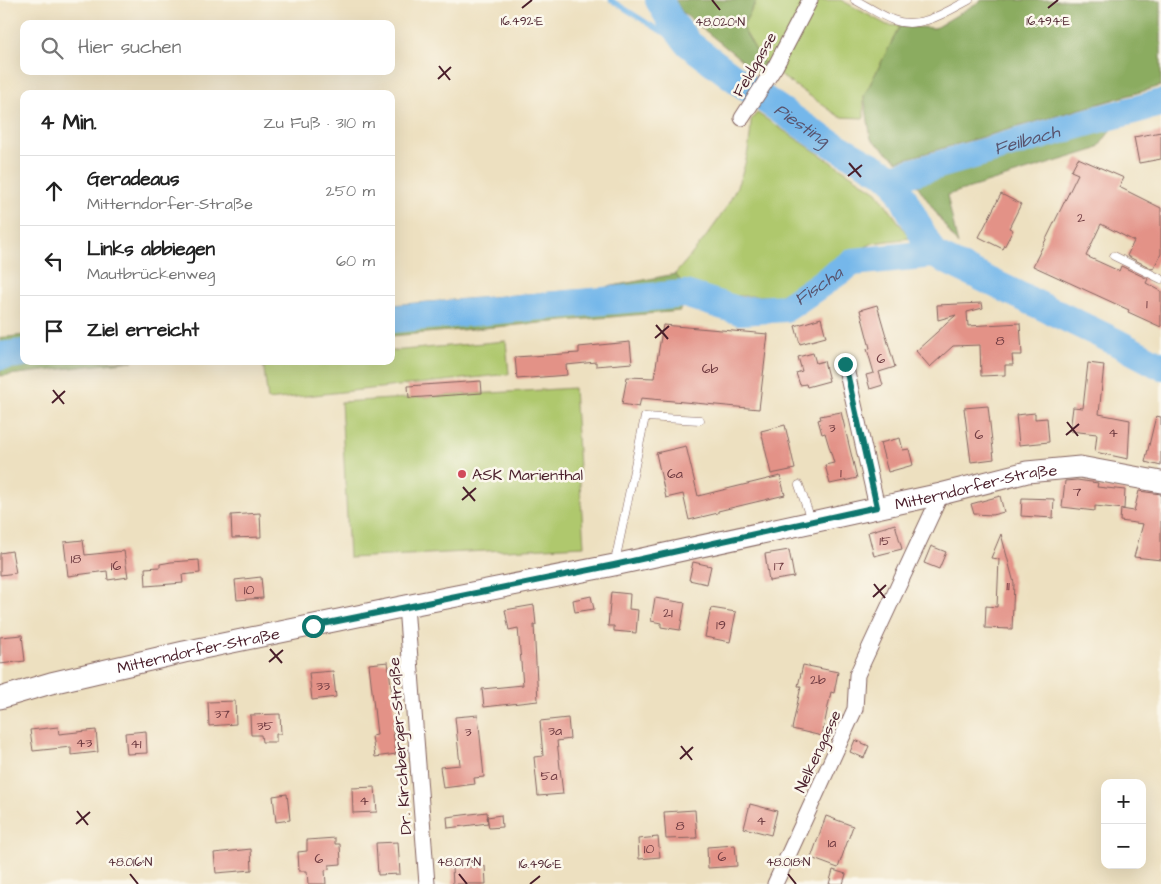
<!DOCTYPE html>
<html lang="de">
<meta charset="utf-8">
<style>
body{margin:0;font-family:"Architects Daughter",sans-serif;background:#f2f2f2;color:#222}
.controls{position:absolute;right:15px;bottom:15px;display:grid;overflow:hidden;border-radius:10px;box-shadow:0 5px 20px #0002}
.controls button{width:45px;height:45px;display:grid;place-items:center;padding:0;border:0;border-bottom:1px solid #e0e0e0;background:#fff;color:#222;font:25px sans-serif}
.stop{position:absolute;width:15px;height:15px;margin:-11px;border:4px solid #0f766e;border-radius:50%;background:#fff}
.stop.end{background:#0f766e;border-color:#fff;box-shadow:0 1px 5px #0008}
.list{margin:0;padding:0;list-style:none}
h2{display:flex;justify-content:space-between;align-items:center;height:65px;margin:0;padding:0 20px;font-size:21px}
h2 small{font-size:16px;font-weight:400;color:#767676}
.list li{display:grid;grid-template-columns:32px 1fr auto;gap:15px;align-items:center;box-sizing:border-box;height:70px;padding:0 20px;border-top:1px solid #e0e0e0}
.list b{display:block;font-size:19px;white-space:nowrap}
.list p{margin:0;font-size:16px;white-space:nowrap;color:#767676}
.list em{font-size:16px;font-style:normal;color:#767676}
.icon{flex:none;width:28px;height:28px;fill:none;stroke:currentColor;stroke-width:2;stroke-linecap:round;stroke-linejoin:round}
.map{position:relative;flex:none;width:1161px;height:884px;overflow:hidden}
.search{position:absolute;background:#fff;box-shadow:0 5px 20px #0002;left:20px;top:20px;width:375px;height:55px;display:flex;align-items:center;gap:12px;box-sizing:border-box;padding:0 18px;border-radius:10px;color:#767676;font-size:19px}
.panel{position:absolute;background:#fff;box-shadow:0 5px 20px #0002;left:20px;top:90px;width:375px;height:275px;border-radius:10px}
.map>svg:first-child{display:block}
</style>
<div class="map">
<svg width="1161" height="884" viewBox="0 0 1161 884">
<rect width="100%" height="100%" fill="#fbf7ec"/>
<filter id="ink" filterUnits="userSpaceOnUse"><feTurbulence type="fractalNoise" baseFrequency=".02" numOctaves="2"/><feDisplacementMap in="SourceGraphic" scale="10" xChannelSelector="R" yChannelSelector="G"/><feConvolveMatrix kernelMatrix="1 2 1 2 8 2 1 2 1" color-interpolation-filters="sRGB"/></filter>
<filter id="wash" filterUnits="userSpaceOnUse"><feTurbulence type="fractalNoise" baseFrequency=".0096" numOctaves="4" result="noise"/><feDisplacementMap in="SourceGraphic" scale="20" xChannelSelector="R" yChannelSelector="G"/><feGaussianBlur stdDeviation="1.12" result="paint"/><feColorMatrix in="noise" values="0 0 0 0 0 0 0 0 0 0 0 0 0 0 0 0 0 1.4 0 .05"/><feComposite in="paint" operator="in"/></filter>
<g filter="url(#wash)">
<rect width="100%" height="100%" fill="#ede0c0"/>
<g fill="#afc86d" stroke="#7c744c">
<polygon points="757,0 841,0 887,25 900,26 864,96 864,118 840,117 764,64 742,27"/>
<path d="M757 113 877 192 910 238 873 243 826 268 779 296H724L684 285 675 274C716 226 750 187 751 120Z"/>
<polygon points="506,341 509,374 268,400 263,362 391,361 391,351"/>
<polygon points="574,388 584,546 349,558 341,402"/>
</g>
<g fill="#8bac60" stroke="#6a6646">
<polygon points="675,0 757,0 742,27 764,64 759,74 682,12"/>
<polygon points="982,0 1161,0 1161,86 898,161 871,139 864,96 900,26 935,28"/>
<polygon points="1119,119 1097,149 947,195 958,245 913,179"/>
<polygon points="675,274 684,285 680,311 391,336 391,305 602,288"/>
<polygon points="24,335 24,361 133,361 0,376 0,338"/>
</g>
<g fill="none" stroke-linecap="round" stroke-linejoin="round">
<polyline stroke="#74b7ea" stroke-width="4.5" points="611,0 662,32 689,44"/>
<g stroke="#74b7ea" stroke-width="28">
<path id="s1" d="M659 0 671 21 689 44 745 86 820 137 893 178 933 254"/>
<path id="s2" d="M893 178 1096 120 1161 103"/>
<path id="s3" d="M391 319 685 294 740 311 786 308 853 262 933 254 1116 342 1161 366"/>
<polyline points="0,356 24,353"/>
</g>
</g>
<g id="blocks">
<g fill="#e39287">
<polygon points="1161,132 1161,159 1139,163 1134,137"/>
<polygon points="1078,158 1124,178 1119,187 1161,208 1161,254 1153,269 1127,256 1134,241 1101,224 1086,256 1119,271 1121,266 1148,279 1146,283 1161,291 1161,327 1128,312 1129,310 1033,266 1078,174 1071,171"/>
<polygon points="1001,194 1021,204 1009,228 1013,230 1003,249 979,237"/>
<polygon points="982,303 983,308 967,312 968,326 1020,323 1022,355 1012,355 1013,365 1005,365 1005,375 981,376 980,345 953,346 930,367 916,351 956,315 938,320 937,305"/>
<polygon points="877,305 895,367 879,372 883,385 870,389 866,375 874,373 867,349 870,348 860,310"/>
<polygon points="821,318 826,337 800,344 795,326"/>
<polygon points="663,325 768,334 759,409 641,398 639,407 622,404 627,377 654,378"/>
<polygon points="630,342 632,363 596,366 596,362 566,365 567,375 517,379 515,357 579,353 579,347"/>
<polygon points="813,353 816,363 824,361 829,381 807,387 806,384 800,385 796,373 802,371 798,357"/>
<polygon points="1088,363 1104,365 1099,414 1130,420 1128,459 1095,452 1097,434 1070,431 1073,407 1083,408"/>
<polygon points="481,381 482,393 409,398 408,386"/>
<polygon points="988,406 994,459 971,462 964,408"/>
<polygon points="841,412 857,478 830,484 825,465 834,463 825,433 822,434 818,420 821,419 820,416"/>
<polygon points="1035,413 1035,419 1047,418 1049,442 1019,445 1016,415"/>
<polygon points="1156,416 1161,417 1161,466 1145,462"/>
<polygon points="785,425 795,469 771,474 761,431"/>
<polygon points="900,438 903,450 909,449 913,465 888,472 880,443"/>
<polygon points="686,446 698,496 780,476 785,495 718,511 718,513 689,520 683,494 666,498 656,453"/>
<polygon points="1077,480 1098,483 1097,487 1125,490 1124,509 1095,506 1095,511 1062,507 1065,481"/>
<polygon points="1139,491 1161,494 1161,560 1134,557 1143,524 1120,521 1121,509 1134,511"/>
<polygon points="1000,496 1004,512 992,515 974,514 971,504"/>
<polygon points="1022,498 1054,499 1053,518 1021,516"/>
<polygon points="260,513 261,537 232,538 231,515"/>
<polygon points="895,524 902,549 874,556 868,532"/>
<polygon points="1001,534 1014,583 1012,629 985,628 986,606 997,607 999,559 991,558"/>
<polygon points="83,540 85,555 124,551 128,577 108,580 107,571 68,576 64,542"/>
<polygon points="931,546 946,552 939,569 924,563"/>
<polygon points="789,550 794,577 769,581 765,554"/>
<polygon points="12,551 16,573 0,575 0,553"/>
<polygon points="199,560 200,573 182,575 183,583 146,586 145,568 160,567 160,564 171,562"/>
<polygon points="693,562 711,566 707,584 689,580"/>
<polygon points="261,577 263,598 237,600 235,580"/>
<polygon points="611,592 630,594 629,609 638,610 636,633 614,631 614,626 608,626"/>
<polygon points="591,596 594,609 575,612 573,600"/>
<polygon points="655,598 685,603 680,630 661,627 661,623 651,621"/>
<polygon points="534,605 536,625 534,625 538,701 484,707 482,689 523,685 518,628 509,630 505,610"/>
<polygon points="711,608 736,612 730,642 705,637"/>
<polygon points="22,635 25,661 0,664 0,637"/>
<polygon points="388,662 396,723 392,723 396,754 375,757 372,736 377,735 369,664"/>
<polygon points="803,665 838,672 834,693 831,692 822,736 792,729 801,686 798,686"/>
<polygon points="333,671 336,697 312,700 309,673"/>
<polygon points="235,701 236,724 209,726 208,702"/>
<polygon points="280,714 281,734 276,734 276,742 262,742 261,735 251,735 250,715"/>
<polygon points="478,715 484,777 474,778 475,784 443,788 440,767 460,765 455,717"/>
<polygon points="568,718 570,739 557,741 563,794 538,796 534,757 543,756 540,721"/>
<polygon points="58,727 59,734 96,730 98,752 71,755 71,747 33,751 30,730"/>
<polygon points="146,731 147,753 127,754 125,733"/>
<polygon points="855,740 869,746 864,758 850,752"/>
<polygon points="375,787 377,812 353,813 352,788"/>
<polygon points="287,794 290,820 276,822 273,796"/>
<polygon points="750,804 777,811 771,835 744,828"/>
<polygon points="695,810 697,838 666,839 664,812"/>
<polygon points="487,812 488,823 448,828 447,817"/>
<polygon points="501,815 502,827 489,828 487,817"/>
<polygon points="826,816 853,826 838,868 811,858"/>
<polygon points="658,837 660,857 639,859 638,839"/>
<polygon points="335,838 335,844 340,844 341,864 329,865 329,869 325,870 326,884 308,884 307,871 299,871 298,852 307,851 307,840"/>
<polygon points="398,842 400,874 378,875 376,843"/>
<polygon points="735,845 737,866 708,868 707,847"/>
<polygon points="251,849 252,870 216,873 214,853"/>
<polygon points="485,866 486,884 453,884 452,868"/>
<polygon points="833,870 846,874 843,884 829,884"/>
</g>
</g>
</g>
<g filter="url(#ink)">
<use href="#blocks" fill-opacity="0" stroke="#83635f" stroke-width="1"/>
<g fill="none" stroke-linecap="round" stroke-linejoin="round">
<g stroke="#83635f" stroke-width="9">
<g id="lane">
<path d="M855 0C867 6 880 15 893 20 920 30 946 12 969 0"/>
<polyline points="1114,256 1161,279"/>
<polyline points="799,485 811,520"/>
<polyline points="615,562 645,417 700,420"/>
</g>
</g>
<g stroke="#83635f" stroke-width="17">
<g id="street">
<polyline points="742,118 775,67 810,0"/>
<polyline points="845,364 877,507"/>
<polyline points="406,606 427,884"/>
<polyline points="775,884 855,709 857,675 941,494"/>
</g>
</g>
<g stroke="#83635f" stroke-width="23">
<g id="secondary">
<path id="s4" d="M0 698 51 683 184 652 406 606 614 565 941 494 1027 472 1080 467 1161 482"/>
</g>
</g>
<use href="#lane" stroke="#fff" stroke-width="8"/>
<use href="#street" stroke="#fff" stroke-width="15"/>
<use href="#secondary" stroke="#fff" stroke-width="21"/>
</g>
</g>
<g fill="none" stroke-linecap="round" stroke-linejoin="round" filter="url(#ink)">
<polyline stroke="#0f766e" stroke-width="6" points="313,626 614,565 877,507 845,364"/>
</g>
<path fill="none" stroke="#4a1f2b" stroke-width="2" d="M712 0 720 10M522 8 532 0M1048 8 1058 0M439 66 450 80M438 79 451 67M849 163 861 177M848 176 862 165M656 325 668 339M655 338 669 326M53 390 64 404M52 403 65 391M1067 422 1078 436M1066 435 1079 424M463 487 475 501M462 500 476 488M874 584 885 598M873 597 886 585M270 649 282 663M269 662 283 650M681 746 692 760M680 759 693 747M77 811 88 825M76 824 90 812M130 874 138 884M459 874 467 884M788 874 796 884M530 884 540 876"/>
<circle fill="#d1495b" stroke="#fbf7ec" stroke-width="2" cx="462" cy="474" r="5"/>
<g text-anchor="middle" stroke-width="5" stroke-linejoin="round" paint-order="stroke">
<g font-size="14" fill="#703c42">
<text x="1081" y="222">2</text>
<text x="1147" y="308">1</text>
<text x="1000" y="345">8</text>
<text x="881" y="363">6</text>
<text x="710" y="373">6b</text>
<text x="832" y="432">3</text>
<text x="1113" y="437">4</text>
<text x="979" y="439">6</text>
<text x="841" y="477">1</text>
<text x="675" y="478">6a</text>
<text x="1077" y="496">7</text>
<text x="885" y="545">15</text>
<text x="76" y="563">18</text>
<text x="116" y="570">16</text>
<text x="779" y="570">17</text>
<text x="1008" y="590">11</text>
<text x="249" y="594">10</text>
<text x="668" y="617">21</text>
<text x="721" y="629">19</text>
<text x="818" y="684">2b</text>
<text x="323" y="690">33</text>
<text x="222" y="718">37</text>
<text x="265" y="730">35</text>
<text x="555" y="735">3a</text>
<text x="468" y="736">3</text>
<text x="84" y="747">43</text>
<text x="136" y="748">41</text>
<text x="549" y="780">5a</text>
<text x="364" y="805">4</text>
<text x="761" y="825">4</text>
<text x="680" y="830">8</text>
<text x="832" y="847">1a</text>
<text x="649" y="853">10</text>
<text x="722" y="861">6</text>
<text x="319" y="863">6</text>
</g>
<g font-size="16" fill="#4a1f2b" stroke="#fbf7ec">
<text transform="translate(754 64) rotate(-60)" y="6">Feldgasse</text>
<text dy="6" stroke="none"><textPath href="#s4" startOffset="999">Mitterndorfer-Straße</textPath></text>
<text dy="6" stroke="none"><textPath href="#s4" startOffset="204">Mitterndorfer-Straße</textPath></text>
<text transform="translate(399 746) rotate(-94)" y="6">Dr. Kirchberger-Straße</text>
<text transform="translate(817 751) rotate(-65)" y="6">Nelkengasse</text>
</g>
<g font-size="16" fill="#4a1f2b" stroke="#fbf7ec" text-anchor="start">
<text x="472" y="480">ASK Marienthal</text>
</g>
<g font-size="18" font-style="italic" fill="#59546e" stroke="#fbf7ec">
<text dy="6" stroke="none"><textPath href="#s1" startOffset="192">Piesting</textPath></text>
<text dy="6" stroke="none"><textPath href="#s2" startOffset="139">Feilbach</textPath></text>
<text dy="6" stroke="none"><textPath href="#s3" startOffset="438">Fischa</textPath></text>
</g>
</g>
<g font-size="12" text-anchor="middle" fill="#4a1f2b" stroke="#fbf7ec" stroke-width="5" stroke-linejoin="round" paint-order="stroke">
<text x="522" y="25">16.492°E</text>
<text x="1048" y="25">16.494°E</text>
<text x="720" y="26">48.020°N</text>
<text x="130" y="866">48.016°N</text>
<text x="459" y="866">48.017°N</text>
<text x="788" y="866">48.018°N</text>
<text x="540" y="868">16.496°E</text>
</g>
</svg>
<div class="controls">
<button>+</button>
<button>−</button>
</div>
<div class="stop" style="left:313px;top:626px"></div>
<div class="stop end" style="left:845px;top:364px"></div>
<div class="search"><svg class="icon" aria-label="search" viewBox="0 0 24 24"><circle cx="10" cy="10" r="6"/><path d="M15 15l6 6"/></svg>Hier suchen</div>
<section class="panel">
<h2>4 Min.<small>Zu Fuß · 310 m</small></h2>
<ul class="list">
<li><svg class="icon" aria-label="ahead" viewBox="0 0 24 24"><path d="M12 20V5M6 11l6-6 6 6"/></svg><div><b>Geradeaus</b><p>Mitterndorfer-Straße</p></div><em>250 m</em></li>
<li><svg class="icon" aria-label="left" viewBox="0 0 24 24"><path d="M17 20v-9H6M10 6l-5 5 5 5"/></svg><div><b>Links abbiegen</b><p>Mautbrückenweg</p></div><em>60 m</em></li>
<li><svg class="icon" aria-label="arrive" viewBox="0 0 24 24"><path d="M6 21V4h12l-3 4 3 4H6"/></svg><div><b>Ziel erreicht</b></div></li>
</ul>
</section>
</div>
